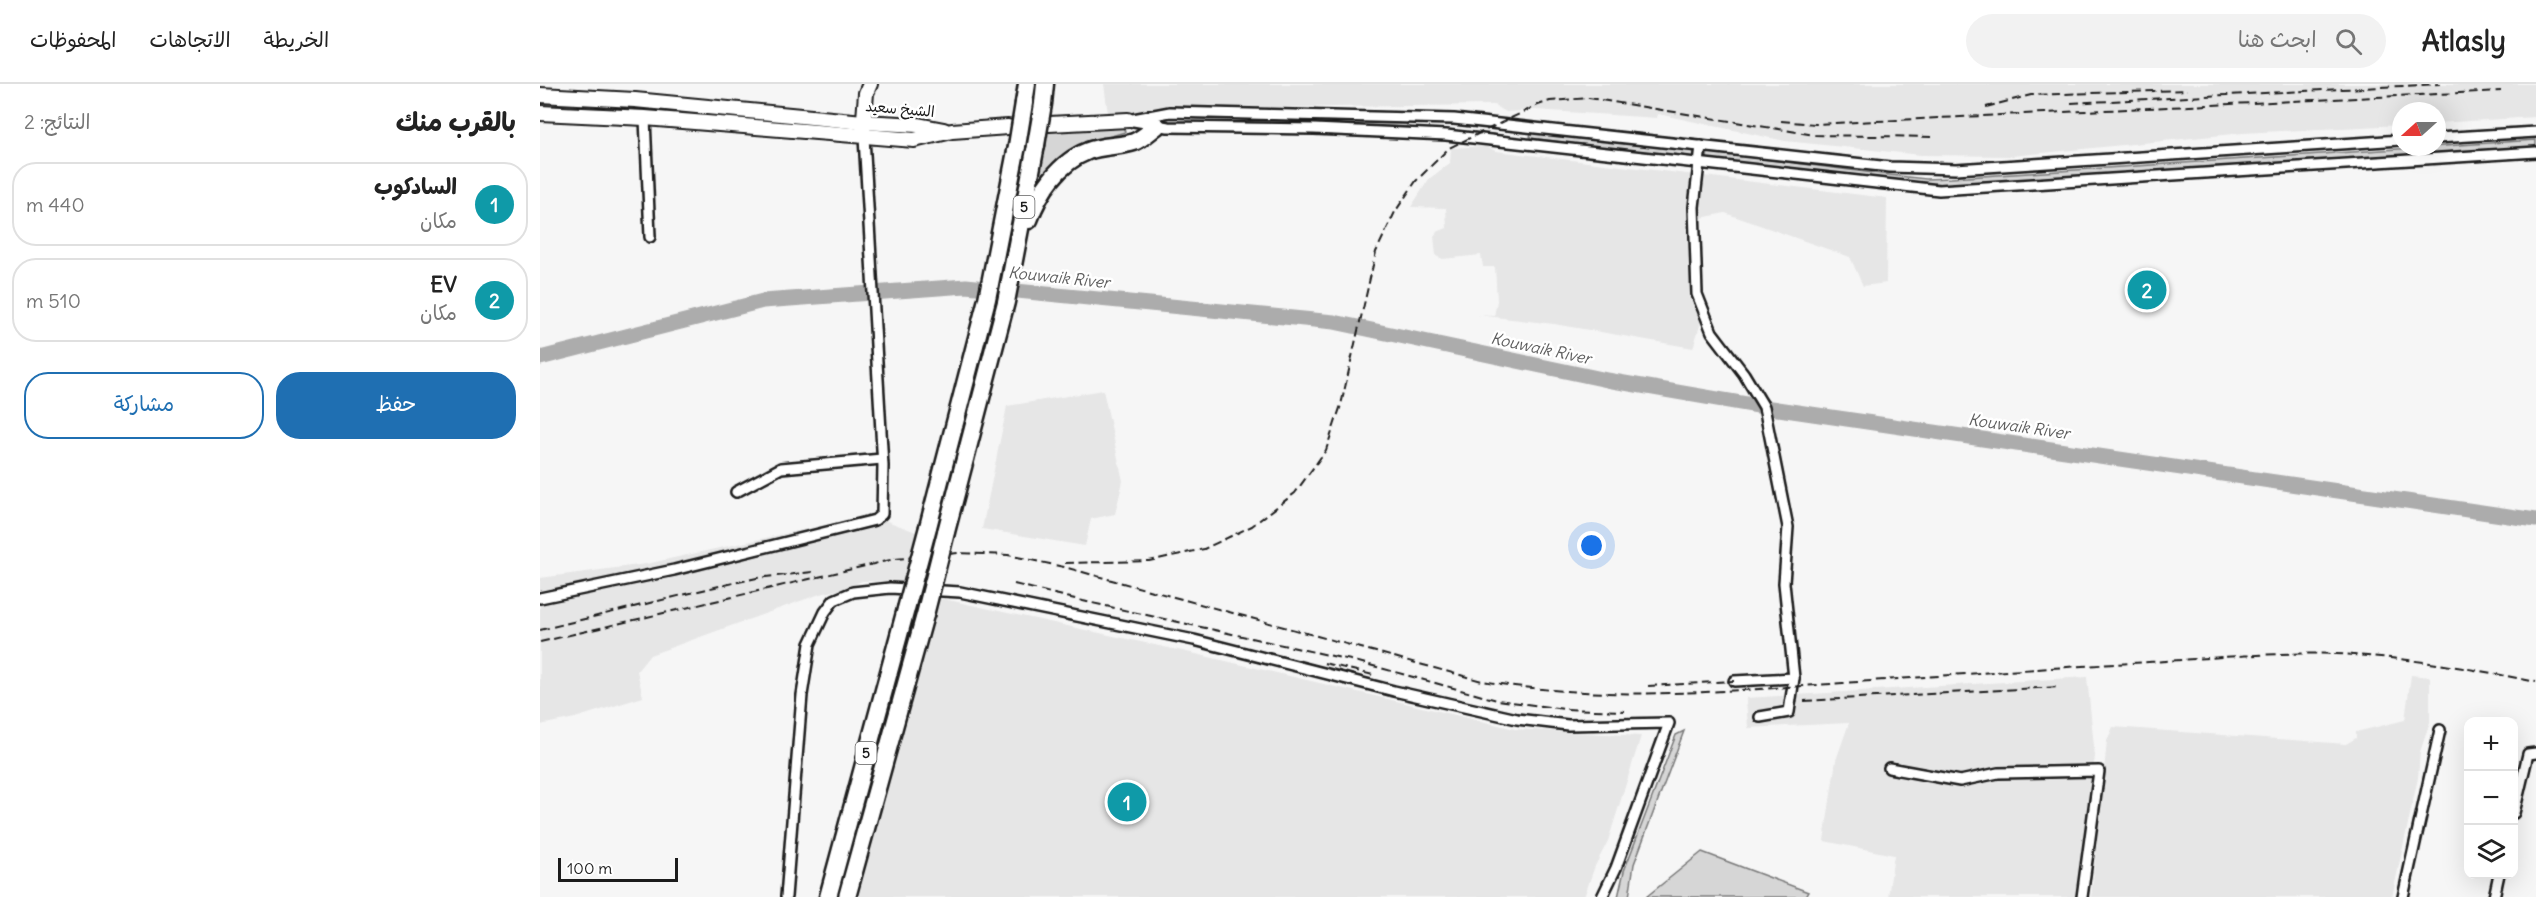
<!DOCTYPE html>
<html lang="ar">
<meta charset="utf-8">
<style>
body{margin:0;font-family:Delius,"Playpen Sans Arabic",sans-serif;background:#f2f2f2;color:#222;direction:rtl}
.controls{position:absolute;right:18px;bottom:18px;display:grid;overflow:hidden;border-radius:12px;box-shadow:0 6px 24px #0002}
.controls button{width:54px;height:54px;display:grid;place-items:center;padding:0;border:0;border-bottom:2px solid #e0e0e0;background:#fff;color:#222;font:30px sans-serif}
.compass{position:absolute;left:1852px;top:18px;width:54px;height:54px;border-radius:50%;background:#fff;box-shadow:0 6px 24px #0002;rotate:249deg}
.scale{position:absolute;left:18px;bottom:15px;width:120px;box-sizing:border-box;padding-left:6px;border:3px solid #1c1c1c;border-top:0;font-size:16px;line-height:21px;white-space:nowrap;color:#1c1c1c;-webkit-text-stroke:4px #fff;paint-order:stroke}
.you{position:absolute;left:1052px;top:462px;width:21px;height:21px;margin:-15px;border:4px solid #fff;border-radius:50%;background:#1a73e8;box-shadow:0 0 0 9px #1a73e833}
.badge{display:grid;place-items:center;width:39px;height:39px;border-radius:50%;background:#1f6fb2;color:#fff;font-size:20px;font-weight:700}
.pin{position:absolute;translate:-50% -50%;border:3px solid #fff;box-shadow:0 2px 6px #0006}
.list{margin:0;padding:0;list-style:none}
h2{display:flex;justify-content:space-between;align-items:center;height:78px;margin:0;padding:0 24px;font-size:26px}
h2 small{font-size:20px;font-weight:400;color:#767676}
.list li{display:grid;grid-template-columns:39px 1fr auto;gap:18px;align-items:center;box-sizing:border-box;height:84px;margin:0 12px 12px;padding:0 12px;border:2px solid #e0e0e0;border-radius:24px}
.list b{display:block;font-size:22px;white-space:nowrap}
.list p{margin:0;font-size:20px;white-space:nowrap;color:#767676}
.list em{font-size:20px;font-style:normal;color:#767676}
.actions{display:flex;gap:12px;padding:18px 24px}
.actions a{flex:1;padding:14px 0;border:2px solid #1f6fb2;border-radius:24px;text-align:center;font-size:21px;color:#1f6fb2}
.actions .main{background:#1f6fb2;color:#fff}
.icon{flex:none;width:33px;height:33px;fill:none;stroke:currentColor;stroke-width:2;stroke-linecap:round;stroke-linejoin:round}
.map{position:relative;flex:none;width:1996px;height:813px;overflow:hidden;direction:ltr}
header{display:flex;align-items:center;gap:36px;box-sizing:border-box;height:84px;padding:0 30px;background:#fff;border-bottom:2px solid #e0e0e0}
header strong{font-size:28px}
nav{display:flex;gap:33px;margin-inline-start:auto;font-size:21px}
.search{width:420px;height:54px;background:#f2f2f2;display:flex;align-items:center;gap:15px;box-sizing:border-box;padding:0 21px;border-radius:33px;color:#767676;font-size:22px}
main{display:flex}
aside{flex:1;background:#fff}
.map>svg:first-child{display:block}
</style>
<header>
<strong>Atlasly</strong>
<div class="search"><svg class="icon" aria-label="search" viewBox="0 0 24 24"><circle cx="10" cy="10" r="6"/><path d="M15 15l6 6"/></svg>ابحث هنا</div>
<nav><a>الخريطة</a><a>الاتجاهات</a><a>المحفوظات</a></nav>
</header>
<main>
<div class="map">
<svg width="1996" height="813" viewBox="0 0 1996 813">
<rect width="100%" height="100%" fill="#f6f6f6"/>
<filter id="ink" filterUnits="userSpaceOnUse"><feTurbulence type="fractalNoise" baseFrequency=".0167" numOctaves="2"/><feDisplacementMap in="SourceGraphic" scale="12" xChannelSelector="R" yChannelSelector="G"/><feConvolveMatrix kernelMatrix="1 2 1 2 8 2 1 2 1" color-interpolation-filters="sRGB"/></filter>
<g filter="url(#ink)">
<g fill="#e6e6e6">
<polygon points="564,0 1996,0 1996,33 1897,39 1897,27 1861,27 1861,41 1703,49 1472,72 1381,71 1245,57 1118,30 1117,34 995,26 966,28 954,21 627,25 568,30"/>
<polygon points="945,62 956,67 1347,114 1346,199 1323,202 1310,173 1185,129 1161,134 1162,206 1166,222 1153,264 1014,240 937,231 954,232 957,217 955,183 943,183 941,171 903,175 896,172 894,152 897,148 907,144 906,124 871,123 889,95 910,79 911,64"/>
<polygon points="563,306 583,397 575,430 551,435 545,462 442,445 467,322"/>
<polygon points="331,431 376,448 362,498 322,497 303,505 280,510 110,571 97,587 103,613 35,634 0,641 0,494 106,480"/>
<polygon points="395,513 656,570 975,645 1101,652 1068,757 1055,782 1044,813 315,813"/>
<polygon points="1871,591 1890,593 1890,638 1880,668 1878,694 1852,813 1551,813 1567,657 1573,643 1806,660 1816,654 1816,648 1865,636"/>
<polygon points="1547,593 1555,672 1537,813 1348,813 1354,771 1284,757 1296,676 1309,639 1208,644 1206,614"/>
</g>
<g fill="#d6d6d6" stroke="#797979" stroke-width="1.5">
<polygon points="764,34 867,36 867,43 764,41"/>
<polygon points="583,43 585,48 551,58 491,115 505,47"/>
<polygon points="991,47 1157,67 1156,75 990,54"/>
<polygon points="1996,56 1996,63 1411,101 1348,98 1167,75 1168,68 1349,91 1386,95 1411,94"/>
<polygon points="1144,647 1094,780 1089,813 1078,813 1084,787 1136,651"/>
<polygon points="1162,768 1268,808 1265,813 1106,813"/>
</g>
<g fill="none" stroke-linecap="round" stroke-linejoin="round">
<polyline stroke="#acacac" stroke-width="15" points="0,274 223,217 426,202 794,238 1067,296 1224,323 1996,436"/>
<g stroke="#1c1c1c" stroke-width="14">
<g id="street">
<polyline points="105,34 110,153"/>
<polyline points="588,36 628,43 774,45 906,51 1399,106 1996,68"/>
<polyline points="588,36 630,28 914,35 1350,83 1416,85 1861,56"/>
<polyline points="1897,54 1996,48"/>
<polyline points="1161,62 1154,123 1157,210 1172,248 1204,290 1224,323 1248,443 1244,499 1254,594 1249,628 1220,633"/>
<polyline points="196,408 241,384 342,375"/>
<polyline points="0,514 134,486 335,436 342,430 343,382 324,53"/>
<polyline points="1194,597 1254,594"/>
<polyline points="1349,684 1420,697 1458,689 1559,687 1542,813"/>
<polyline points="1974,729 1988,670 1996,669"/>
<polyline points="246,813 262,611 270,560 285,528 294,516 313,508 350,504 420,508 654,556 854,607 977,635 1028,641 1129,639 1076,784 1062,813"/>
<polyline points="1863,813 1900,646"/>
<polyline points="1954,813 1959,790"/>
</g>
</g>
<g stroke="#1c1c1c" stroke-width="18">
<g id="secondary">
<polyline points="0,11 95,16 323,38 378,41 404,46"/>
<polyline points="0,29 105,34 374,56 412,47 468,43"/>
<polyline points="509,40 588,36"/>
<polyline points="323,48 326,9 330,0"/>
</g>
</g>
<g stroke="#1c1c1c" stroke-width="21">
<g id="highway">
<polyline points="484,19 487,0"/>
<polyline points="503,20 505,0"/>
<path d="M489 136C499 108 519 78 548 67 562 61 579 63 594 58 602 55 610 47 617 42"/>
<polyline points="388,443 447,215 477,62"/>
<polyline points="406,448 466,218 496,61"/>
<polyline points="288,813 366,525"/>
<polyline points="307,813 385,531"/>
</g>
</g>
<use href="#street" stroke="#fff" stroke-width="9"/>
<use href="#secondary" stroke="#fff" stroke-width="14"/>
<use href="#highway" stroke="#fff" stroke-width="16"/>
<g stroke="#1c1c1c" stroke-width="2" stroke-dasharray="9 4.5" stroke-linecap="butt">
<polyline points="1531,19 1900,0"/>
<polyline points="1446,23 1491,11 1647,6"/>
<polyline points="1241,37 1275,40 1961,7"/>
<polyline points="525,479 609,477 664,465 712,442 755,409 786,366 801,321 836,168 855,128 876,97 909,64 998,21 1010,17 1049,14 1275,51 1393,53"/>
<polyline points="474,500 543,517 815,577 957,616 1024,625 1085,627"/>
<polyline points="0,546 175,503 217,494 273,488"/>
<path d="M0 558 355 475 418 469 468 471 524 483 942 597C1062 618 1182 608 1303 599 1410 591 1518 583 1626 577 1682 573 1740 568 1796 570 1864 573 1930 584 1996 598"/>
<polyline points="784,579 833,591"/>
<polyline points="1108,602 1194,597"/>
<polyline points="1264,617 1518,603"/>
</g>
<g stroke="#1c1c1c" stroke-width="21" stroke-linecap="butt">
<g id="highway-bridge">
<polyline points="496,61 503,20"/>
<polyline points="477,62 484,19"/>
<polyline points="366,525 388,443"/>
<polyline points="385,531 406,448"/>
</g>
</g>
<use href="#highway-bridge" stroke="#fff" stroke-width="16"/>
</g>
</g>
<g text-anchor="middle" stroke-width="5" stroke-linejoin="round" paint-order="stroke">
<g fill="#fff" stroke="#606060" stroke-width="1.5">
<rect x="473.5" y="112" width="21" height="22" rx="4.5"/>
<rect x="315.5" y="658" width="21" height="22" rx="4.5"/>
</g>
<g font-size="14" font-weight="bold" fill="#1c1c1c">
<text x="484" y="128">5</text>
<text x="326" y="674">5</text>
</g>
<g font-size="15" fill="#1c1c1c" stroke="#fff">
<text transform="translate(360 25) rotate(5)" y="5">الشيخ سعيد</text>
</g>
<g font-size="16" font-style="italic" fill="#5d5d5d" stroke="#fff">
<text transform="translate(519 193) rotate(6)" y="6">Kouwaik River</text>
<text transform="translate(1001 264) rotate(12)" y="6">Kouwaik River</text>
<text transform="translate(1479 342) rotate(8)" y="6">Kouwaik River</text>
</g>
</g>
</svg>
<div class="controls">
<button>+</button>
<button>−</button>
<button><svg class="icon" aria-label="layers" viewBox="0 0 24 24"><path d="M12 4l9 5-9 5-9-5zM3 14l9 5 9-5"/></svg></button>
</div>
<svg class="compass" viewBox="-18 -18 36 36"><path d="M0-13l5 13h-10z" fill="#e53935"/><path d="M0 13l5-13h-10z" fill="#767676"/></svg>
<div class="scale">100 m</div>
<div class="you"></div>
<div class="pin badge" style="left:587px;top:718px;background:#0f9aa8">1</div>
<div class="pin badge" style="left:1607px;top:206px;background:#0f9aa8">2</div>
</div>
<aside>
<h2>بالقرب منك<small>النتائج: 2</small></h2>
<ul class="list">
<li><span class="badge" style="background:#0f9aa8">1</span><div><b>السادكوب</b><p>مكان</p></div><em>440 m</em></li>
<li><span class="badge" style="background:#0f9aa8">2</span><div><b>EV</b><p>مكان</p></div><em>510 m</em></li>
</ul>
<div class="actions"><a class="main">حفظ</a><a>مشاركة</a></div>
</aside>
</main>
